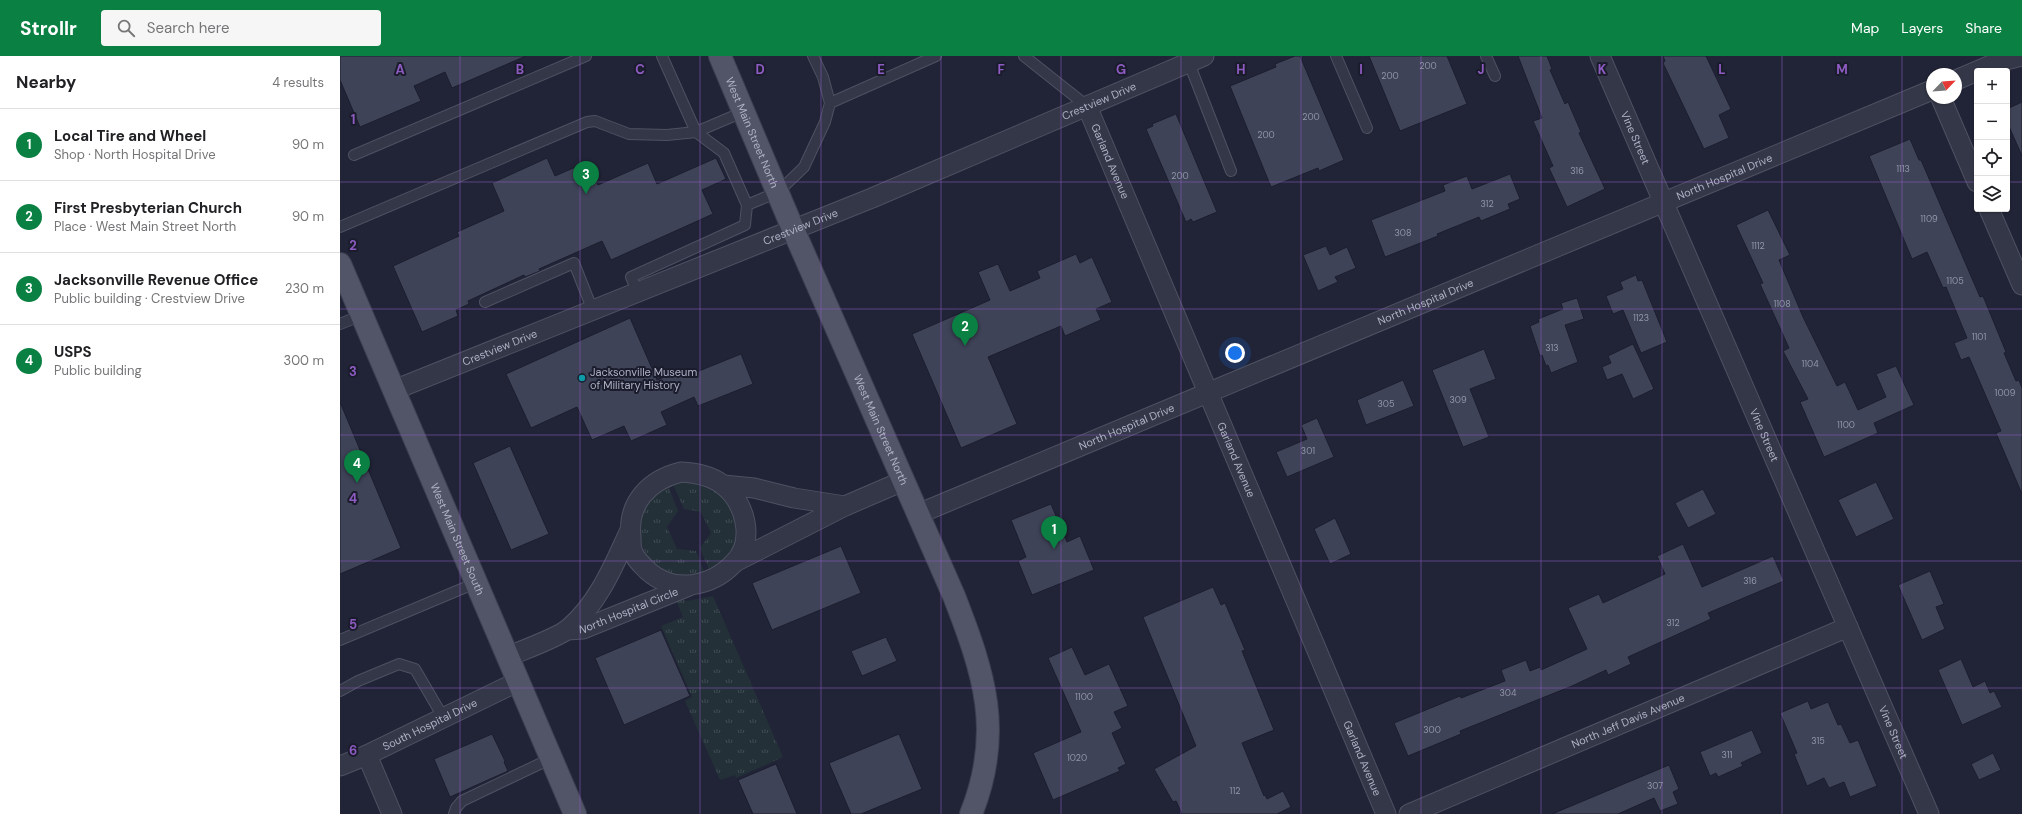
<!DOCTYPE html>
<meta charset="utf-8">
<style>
body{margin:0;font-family:"DM Sans",sans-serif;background:#f6f6f6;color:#202124}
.controls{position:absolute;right:12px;top:12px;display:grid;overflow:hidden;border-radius:4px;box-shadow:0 1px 3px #0004}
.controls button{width:36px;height:36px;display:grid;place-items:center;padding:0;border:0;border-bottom:1px solid #e0e0e0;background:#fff;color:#202124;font:20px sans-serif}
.compass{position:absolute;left:1586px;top:12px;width:36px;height:36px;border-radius:50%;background:#fff;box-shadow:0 1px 3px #0004;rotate:65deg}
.you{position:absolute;left:895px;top:297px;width:14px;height:14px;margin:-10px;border:3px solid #fff;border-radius:50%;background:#1a73e8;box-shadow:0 0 0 6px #1a73e833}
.badge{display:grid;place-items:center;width:26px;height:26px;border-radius:50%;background:#0b8043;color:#fff;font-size:13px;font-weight:700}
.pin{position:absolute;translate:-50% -33px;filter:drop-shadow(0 1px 2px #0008)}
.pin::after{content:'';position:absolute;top:21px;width:14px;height:12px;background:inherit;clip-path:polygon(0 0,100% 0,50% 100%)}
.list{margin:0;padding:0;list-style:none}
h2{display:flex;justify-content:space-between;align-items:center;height:52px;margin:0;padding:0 16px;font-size:17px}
h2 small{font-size:13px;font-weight:400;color:#757577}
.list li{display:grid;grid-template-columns:26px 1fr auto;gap:12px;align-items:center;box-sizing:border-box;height:72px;padding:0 16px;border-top:1px solid #e0e0e0}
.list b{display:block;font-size:15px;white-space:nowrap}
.list p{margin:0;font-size:13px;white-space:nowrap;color:#757577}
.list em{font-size:13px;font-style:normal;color:#757577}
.icon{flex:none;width:22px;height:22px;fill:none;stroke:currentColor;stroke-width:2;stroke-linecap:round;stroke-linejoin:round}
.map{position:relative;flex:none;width:1682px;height:758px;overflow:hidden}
header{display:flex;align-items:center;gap:24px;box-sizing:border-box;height:56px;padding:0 20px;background:#0b8043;color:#fff}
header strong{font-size:19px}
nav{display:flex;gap:22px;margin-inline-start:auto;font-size:14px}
.search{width:280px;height:36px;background:#f6f6f6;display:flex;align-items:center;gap:10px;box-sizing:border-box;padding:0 14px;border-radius:4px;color:#757577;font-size:15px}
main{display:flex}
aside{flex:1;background:#fff}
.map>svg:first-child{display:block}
</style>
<header>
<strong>Strollr</strong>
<div class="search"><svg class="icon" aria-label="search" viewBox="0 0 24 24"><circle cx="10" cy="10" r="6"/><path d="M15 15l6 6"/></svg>Search here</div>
<nav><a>Map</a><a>Layers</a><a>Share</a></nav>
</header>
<main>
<aside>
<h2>Nearby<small>4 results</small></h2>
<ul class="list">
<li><span class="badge">1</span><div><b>Local Tire and Wheel</b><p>Shop · North Hospital Drive</p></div><em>90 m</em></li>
<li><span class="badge">2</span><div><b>First Presbyterian Church</b><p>Place · West Main Street North</p></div><em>90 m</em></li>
<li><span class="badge">3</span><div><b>Jacksonville Revenue Office</b><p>Public building · Crestview Drive</p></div><em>230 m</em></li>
<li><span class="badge">4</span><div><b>USPS</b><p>Public building</p></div><em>300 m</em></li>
</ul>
</aside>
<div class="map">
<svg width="1682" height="758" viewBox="0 0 1682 758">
<defs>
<pattern id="grass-tufts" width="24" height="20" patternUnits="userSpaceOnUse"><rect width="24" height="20" fill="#233038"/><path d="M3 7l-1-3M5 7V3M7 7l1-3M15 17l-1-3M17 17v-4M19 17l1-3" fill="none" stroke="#404c53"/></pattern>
</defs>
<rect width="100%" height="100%" fill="#212437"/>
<g fill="url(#grass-tufts)">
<path d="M344 426C356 426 367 428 376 435 395 450 403 482 387 502 382 507 375 511 370 516L360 492 371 477 361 456 344 453 333 428Z"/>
<path d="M328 430 338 455 327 471 337 493 356 495 365 518C322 531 283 490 307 449 312 440 320 436 328 430Z"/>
<polygon points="373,540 443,701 396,722 395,719 380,724 345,645 352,641 321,570 343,561 335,542 347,545"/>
</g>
<g fill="#3f4358" stroke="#1c1e2e">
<polygon points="0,0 186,0 112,32 105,16 74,30 81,45 20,71 0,24"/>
<polygon points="955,0 960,0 1004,104 979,115 978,112 931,131 890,30 936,11 935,8"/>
<polygon points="1029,0 1107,0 1127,48 1060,75"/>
<polygon points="1178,0 1207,0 1212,13 1210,14 1225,48 1228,46 1241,76 1239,77 1265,133 1227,151 1209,112 1213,110 1193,65 1202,62"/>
<polygon points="1323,0 1366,0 1391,53 1379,59 1389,82 1364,93 1323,7 1325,5"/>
<polygon points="1682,46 1682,100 1667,66 1667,53"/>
<polygon points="836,58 877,156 853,166 851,163 846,166 806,73 813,70 812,68"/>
<polygon points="1570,83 1579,104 1581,104 1640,241 1643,240 1666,296 1664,297 1676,325 1679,324 1682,332 1682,438 1656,377 1661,375 1629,301 1621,304 1614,287 1627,282 1606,231 1603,232 1587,196 1572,203 1529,100"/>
<polygon points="207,102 215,120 247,106 258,129 308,107 317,128 376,102 386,123 362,134 373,158 271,204 262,185 199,213 200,215 185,221 184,219 128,245 129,248 116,254 118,260 82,276 53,210 119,180 117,176 164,155 152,127"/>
<polygon points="1170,118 1180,143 1168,148 1170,153 1141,165 1139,161 1097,178 1098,180 1045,201 1031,164 1105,135 1103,129 1127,120 1132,133"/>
<polygon points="1428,154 1450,199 1439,204 1463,261 1497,330 1505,326 1518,354 1546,341 1536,318 1556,310 1574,349 1534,367 1538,377 1484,401 1460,346 1468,343 1443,295 1449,292 1420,228 1423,227 1396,169"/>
<polygon points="986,190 990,199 1007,191 1016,212 995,221 998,226 978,235 963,199"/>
<polygon points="736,198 740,207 752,201 772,246 756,253 761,264 725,280 721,270 648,301 677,368 621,392 572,278 650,244 638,216 658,208 670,235 700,222 697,215"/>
<polygon points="1296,219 1298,225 1302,224 1327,286 1301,297 1283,254 1273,258 1266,240 1283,233 1280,226"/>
<polygon points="1237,242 1244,263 1225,269 1238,306 1211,317 1208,309 1206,310 1202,299 1200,300 1190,270 1199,266 1198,263 1223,253 1221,247"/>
<polygon points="290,262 317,324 340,314 344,321 401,298 413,328 358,350 354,341 321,356 327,369 291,385 284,370 252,384 237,351 191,372 166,318"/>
<polygon points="1293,288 1314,333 1293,343 1282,318 1267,324 1262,311 1271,307 1268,300"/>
<polygon points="1144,293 1156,323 1130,333 1149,381 1123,391 1092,314"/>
<polygon points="1063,324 1074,350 1026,369 1017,344"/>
<polygon points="0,346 61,492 0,518"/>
<polygon points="977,362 994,401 947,421 936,396 967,383 961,369"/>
<polygon points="170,390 209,478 171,494 133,407"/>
<polygon points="1536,426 1554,463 1516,481 1498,444"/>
<polygon points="1363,433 1376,458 1348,472 1335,447"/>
<polygon points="711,448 727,486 740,480 754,514 692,539 678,505 686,501 671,464"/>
<polygon points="995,462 1011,498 990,508 974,473"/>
<polygon points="1343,488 1362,531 1433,500 1444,525 1368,557 1371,563 1288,601 1291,608 1268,619 1266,614 1232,630 1120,675 1121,678 1068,700 1054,667 1120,640 1121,642 1165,625 1161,614 1186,604 1190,615 1200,611 1201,614 1247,593 1228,552 1259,538 1263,547 1325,518 1317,500"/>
<polygon points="501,490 521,537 432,574 412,527"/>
<polygon points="1590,515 1604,548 1596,551 1605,573 1582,584 1558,529"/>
<polygon points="873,531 881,549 885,547 905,594 902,595 934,674 902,687 924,740 925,739 927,743 943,735 951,751 937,758 842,758 836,745 833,746 814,713 856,690 803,561"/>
<polygon points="321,574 350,640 284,669 255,602"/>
<polygon points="546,581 557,605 522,620 511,595"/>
<polygon points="732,591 745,619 769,608 788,650 774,656 782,672 772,677 786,708 778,712 780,715 713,744 693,697 741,676 708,602"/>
<polygon points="1621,603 1633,631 1645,625 1650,637 1654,635 1662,651 1622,669 1598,614"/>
<polygon points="1468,645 1471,653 1488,646 1498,669 1501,668 1510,687 1518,684 1537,730 1510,741 1504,726 1489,732 1484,722 1467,730 1454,698 1457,697 1440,657"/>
<polygon points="1412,674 1422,697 1401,707 1403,710 1378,721 1376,717 1370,720 1360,696"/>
<polygon points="152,678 165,705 164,706 168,715 110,741 94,703"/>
<polygon points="559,678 582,733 521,758 511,758 489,707"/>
<polygon points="1653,697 1661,714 1639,724 1631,708"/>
<polygon points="436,708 457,758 413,758 398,724"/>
<polygon points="1329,709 1339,733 1333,736 1338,748 1320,755 1314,742 1278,758 1212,758"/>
</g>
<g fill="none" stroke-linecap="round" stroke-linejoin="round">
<g stroke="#4e5162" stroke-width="12">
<g id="service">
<polyline points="322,0 356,76 384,97 407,149 438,136 464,111 485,66 490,47 483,21 473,0"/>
<polyline points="684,0 747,50"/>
<polyline points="996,0 1027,72"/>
<polyline points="1146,0 1155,20"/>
<polyline points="849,7 891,115"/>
<polyline points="490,47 596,0"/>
<polyline points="14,99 246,0"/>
<polyline points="0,171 247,66 255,65 289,78 327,79 356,76 403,56"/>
<polyline points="298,237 291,221 405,169 407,149"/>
<polyline points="145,246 234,207 253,255"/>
<polyline points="0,268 22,259"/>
<polyline points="0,584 138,526"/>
<polyline points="0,635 18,625 59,608 75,613 103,661"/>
<polyline points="114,758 116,752 122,745 212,702"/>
</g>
</g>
<g stroke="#4e5162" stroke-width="21">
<g id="minor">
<path id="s1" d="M1260 0 1589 758"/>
<polyline points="1616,24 1658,6 1682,0"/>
<polyline points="1601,42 1637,126"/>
<path id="s2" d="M747 50 1046 758"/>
<polyline points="1649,153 1682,229"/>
<path id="s3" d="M54 334 532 142 864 0"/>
<path d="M341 416C355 417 371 419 383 429 405 446 416 485 394 507 371 531 334 538 308 515 303 510 295 503 293 496 291 492 291 486 291 481 287 447 309 424 341 416Z"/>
<polyline points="383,429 414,432 454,442 505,450"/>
<path id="s4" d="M578 458 1592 34"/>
<polyline points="395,506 505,450 563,425"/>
<path id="s5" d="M227 574 243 573 349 530"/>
<path d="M169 600C183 594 217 582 228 573 258 548 274 509 290 474"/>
<polyline points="27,699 52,758"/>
<path id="s6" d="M0 710 27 699 179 625"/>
<path id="s7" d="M1069 758 1508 571"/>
</g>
</g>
<g stroke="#3d4051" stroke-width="24">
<g id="primary">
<path id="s8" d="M380 0 453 173 614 540C644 617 664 676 631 758"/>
<path id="s9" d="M0 208 235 758"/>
</g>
</g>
<use href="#service" stroke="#343747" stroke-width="10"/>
<use href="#minor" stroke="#343747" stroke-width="19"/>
<use href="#primary" stroke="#525567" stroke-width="22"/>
</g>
<path fill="none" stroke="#8d5bc1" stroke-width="1" stroke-opacity="0.55" d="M120 0V758M240 0V758M360 0V758M481 0V758M601 0V758M721 0V758M841 0V758M961 0V758M1081 0V758M1201 0V758M1322 0V758M1442 0V758M1562 0V758M0 126H1637M1667 126H1682M0 253H1682M0 379H1682M0 505H1682M0 632H1682"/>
<circle fill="#0f9aa8" stroke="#1a1c2c" stroke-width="1.5" cx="242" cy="322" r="4"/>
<g text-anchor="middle" stroke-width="4" stroke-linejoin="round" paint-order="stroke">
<g font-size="9" fill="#9296a9">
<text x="1088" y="13">200</text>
<text x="1050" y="23">200</text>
<text x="971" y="64">200</text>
<text x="926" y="82">200</text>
<text x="1563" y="116">1113</text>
<text x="1237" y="118">316</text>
<text x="840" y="123">200</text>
<text x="1147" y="151">312</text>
<text x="1589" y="166">1109</text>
<text x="1063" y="180">308</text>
<text x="1418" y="193">1112</text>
<text x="1615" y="228">1105</text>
<text x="1442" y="251">1108</text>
<text x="1301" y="265">1123</text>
<text x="1639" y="284">1101</text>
<text x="1212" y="295">313</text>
<text x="1470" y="311">1104</text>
<text x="1665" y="340">1009</text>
<text x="1118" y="347">309</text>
<text x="1046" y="351">305</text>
<text x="1506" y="372">1100</text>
<text x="968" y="398">301</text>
<text x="1410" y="528">316</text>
<text x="1333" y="570">312</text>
<text x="1168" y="640">304</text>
<text x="744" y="644">1100</text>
<text x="1092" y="677">300</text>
<text x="1478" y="688">315</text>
<text x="1387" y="702">311</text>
<text x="737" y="705">1020</text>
<text x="1315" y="733">307</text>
<text x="895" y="738">112</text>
</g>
<g font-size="11" fill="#aeb1c4" stroke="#1a1c2c">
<text dy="4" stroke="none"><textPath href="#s3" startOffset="762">Crestview Drive</textPath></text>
<text dy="4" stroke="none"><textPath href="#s8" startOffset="83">West Main Street North</textPath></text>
<text dy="4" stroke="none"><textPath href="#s1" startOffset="89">Vine Street</textPath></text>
<text dy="4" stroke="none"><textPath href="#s2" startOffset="60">Garland Avenue</textPath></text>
<text dy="4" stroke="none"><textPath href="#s4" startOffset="874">North Hospital Drive</textPath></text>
<text dy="4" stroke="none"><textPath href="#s3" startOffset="438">Crestview Drive</textPath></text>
<text dy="4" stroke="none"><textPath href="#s4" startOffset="550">North Hospital Drive</textPath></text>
<text dy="4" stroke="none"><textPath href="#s3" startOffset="114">Crestview Drive</textPath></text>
<text dy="4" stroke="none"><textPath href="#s4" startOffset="226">North Hospital Drive</textPath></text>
<text dy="4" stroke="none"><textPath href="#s8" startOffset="407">West Main Street North</textPath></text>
<text dy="4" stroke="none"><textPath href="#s1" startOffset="413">Vine Street</textPath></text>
<text dy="4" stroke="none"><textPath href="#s2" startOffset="384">Garland Avenue</textPath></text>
<text dy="4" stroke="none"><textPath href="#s9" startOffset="299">West Main Street South</textPath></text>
<text dy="4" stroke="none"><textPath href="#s5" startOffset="65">North Hospital Circle</textPath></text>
<text dy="4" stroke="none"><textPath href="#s7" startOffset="238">North Jeff Davis Avenue</textPath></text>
<text dy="4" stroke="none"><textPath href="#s6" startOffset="99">South Hospital Drive</textPath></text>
<text dy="4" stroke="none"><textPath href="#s1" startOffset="737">Vine Street</textPath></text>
<text dy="4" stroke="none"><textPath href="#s2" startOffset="708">Garland Avenue</textPath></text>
</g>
<g font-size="11" fill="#aeb1c4" stroke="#1a1c2c" text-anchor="start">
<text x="250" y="320">Jacksonville Museum<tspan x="250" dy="13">of Military History</tspan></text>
</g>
</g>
<g font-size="13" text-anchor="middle" font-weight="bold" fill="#8d5bc1" stroke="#1a1c2c" stroke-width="4" stroke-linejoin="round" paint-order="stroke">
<text x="60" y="18">A</text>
<text x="180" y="18">B</text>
<text x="300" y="18">C</text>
<text x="420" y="18">D</text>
<text x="541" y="18">E</text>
<text x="661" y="18">F</text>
<text x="781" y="18">G</text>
<text x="901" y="18">H</text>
<text x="1021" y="18">I</text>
<text x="1141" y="18">J</text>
<text x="1262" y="18">K</text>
<text x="1382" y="18">L</text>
<text x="1502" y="18">M</text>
<text x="13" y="68">1</text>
<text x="13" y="194">2</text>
<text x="13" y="320">3</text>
<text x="13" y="447">4</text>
<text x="13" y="573">5</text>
<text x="13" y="699">6</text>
</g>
</svg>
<div class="controls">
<button>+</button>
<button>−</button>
<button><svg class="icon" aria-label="locate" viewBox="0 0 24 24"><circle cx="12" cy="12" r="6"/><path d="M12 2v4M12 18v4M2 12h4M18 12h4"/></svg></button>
<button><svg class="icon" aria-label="layers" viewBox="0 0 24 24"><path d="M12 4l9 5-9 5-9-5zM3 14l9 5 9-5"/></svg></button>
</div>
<svg class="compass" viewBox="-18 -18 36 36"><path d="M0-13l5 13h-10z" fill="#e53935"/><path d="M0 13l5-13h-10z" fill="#757577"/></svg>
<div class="you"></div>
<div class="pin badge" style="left:714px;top:493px">1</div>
<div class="pin badge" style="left:625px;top:290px">2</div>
<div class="pin badge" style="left:246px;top:138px">3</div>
<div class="pin badge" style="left:17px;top:427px">4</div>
</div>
</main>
